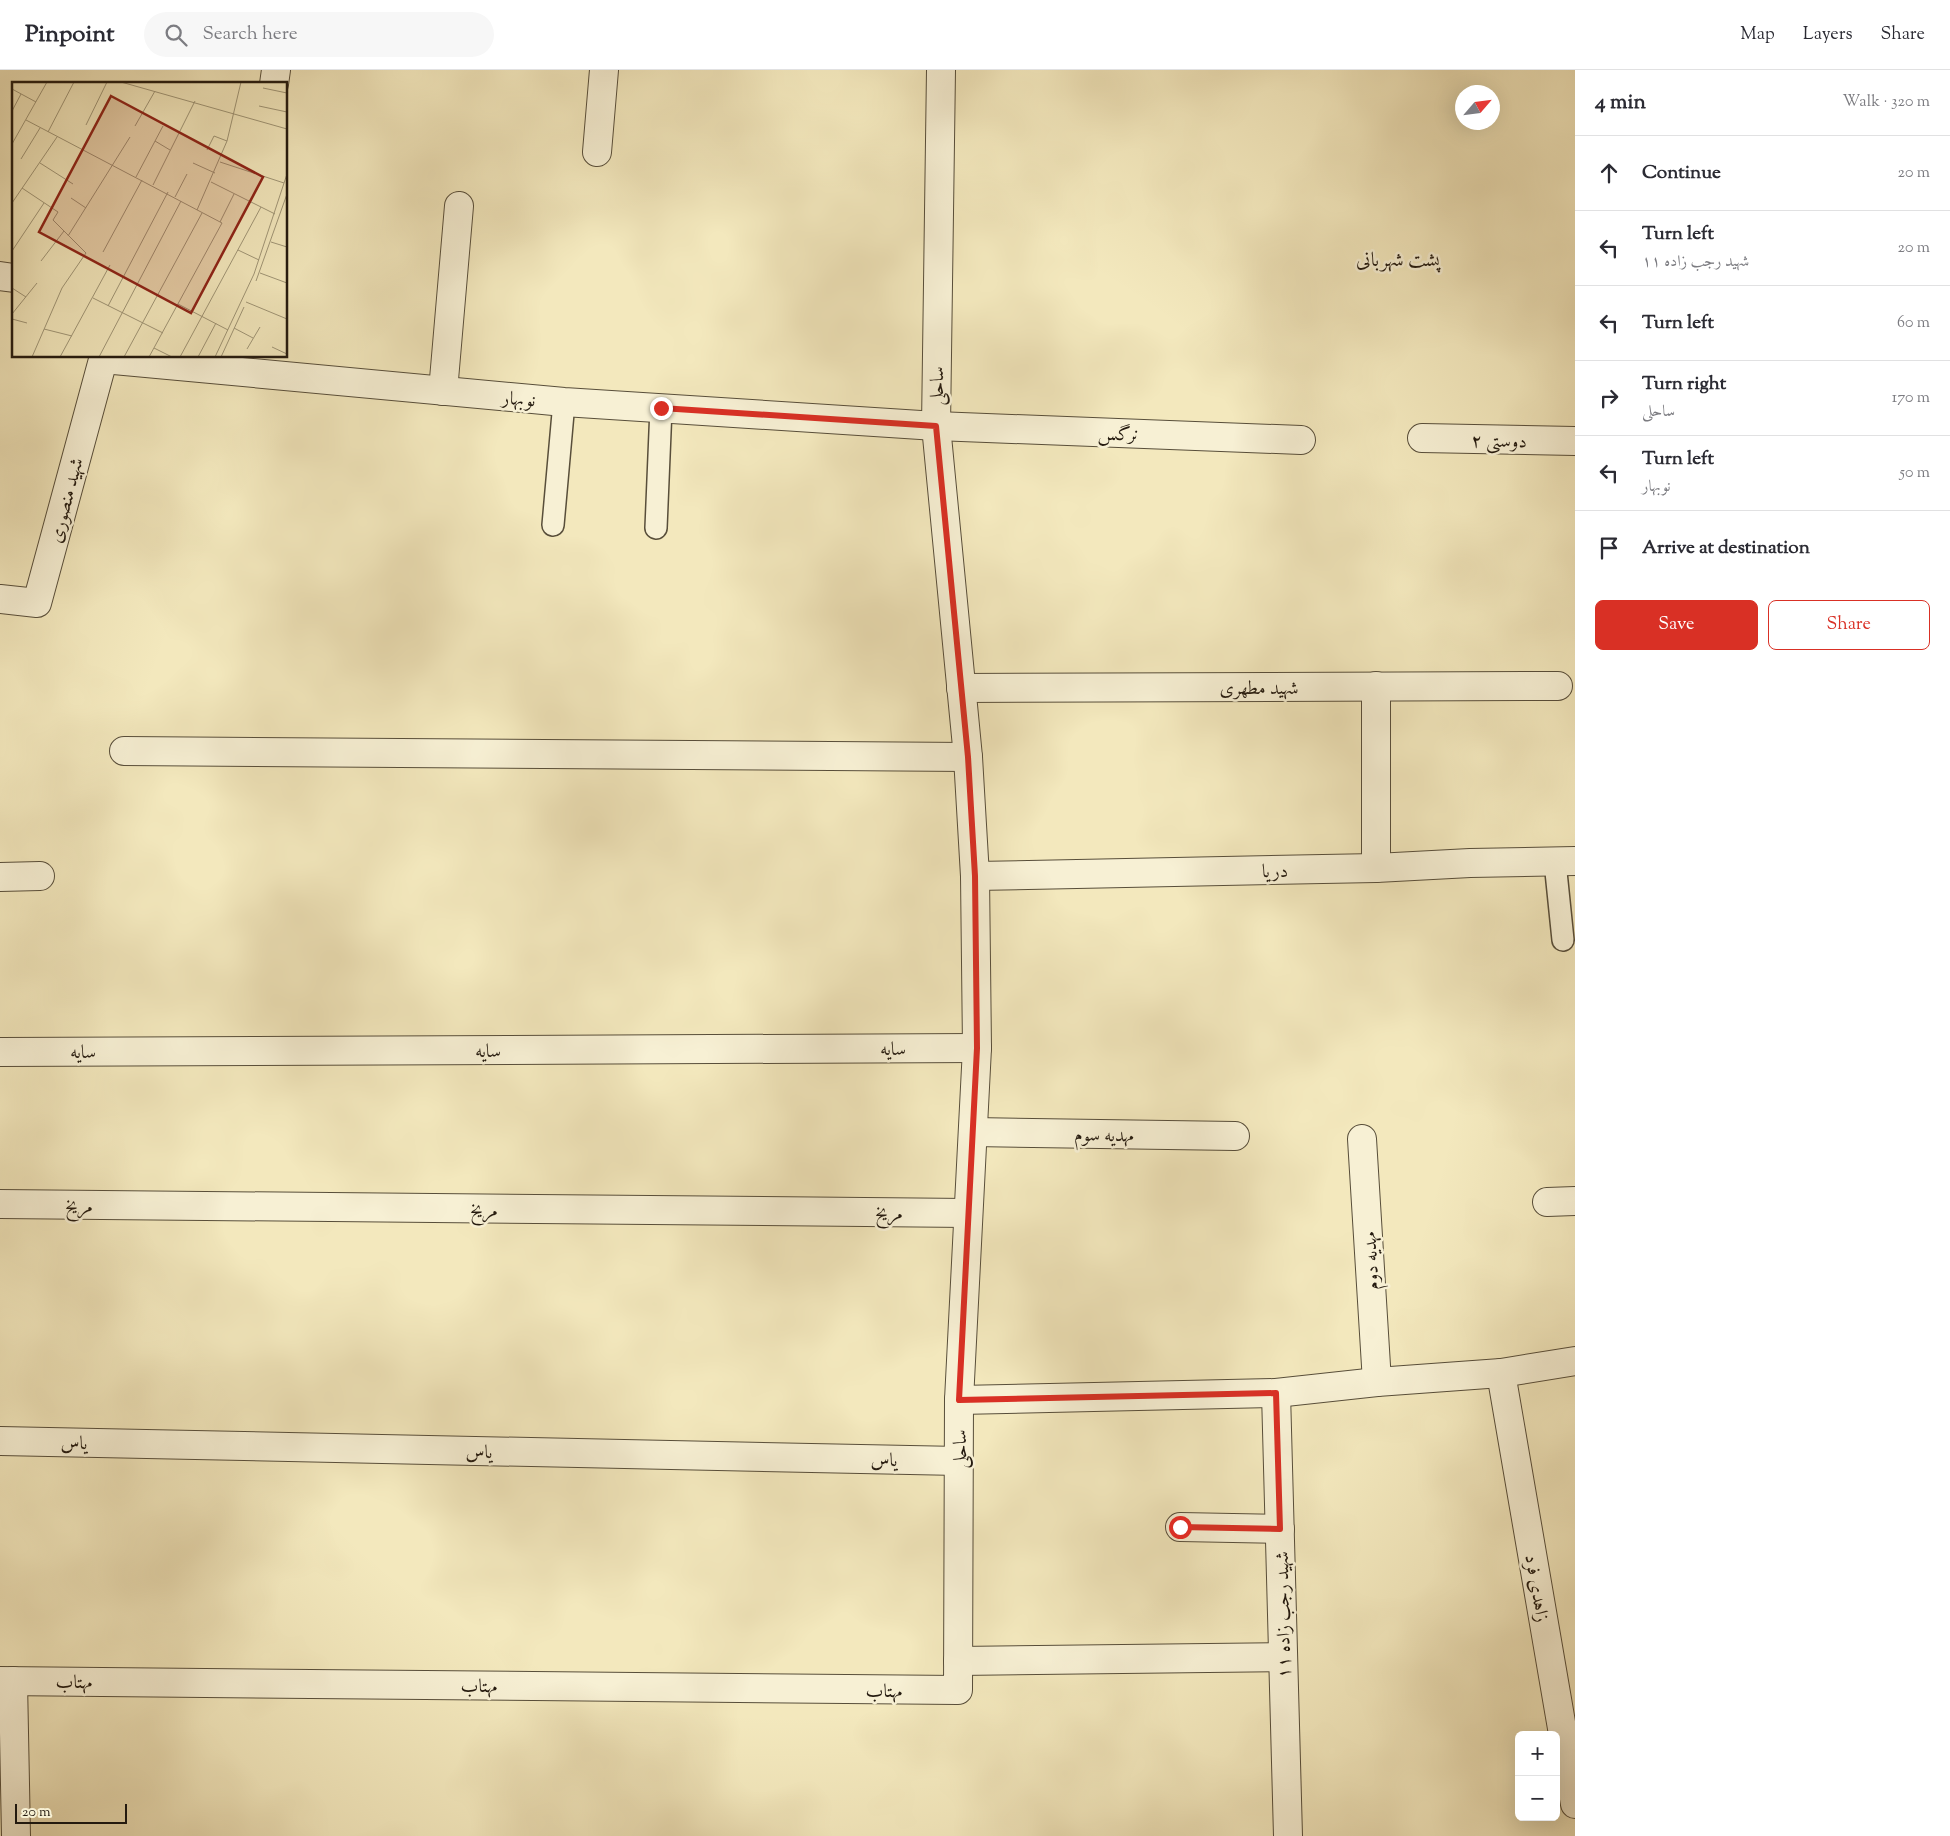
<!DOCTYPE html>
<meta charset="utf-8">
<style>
body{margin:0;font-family:"Sorts Mill Goudy",Amiri,serif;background:#f7f7f7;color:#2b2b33}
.controls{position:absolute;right:15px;bottom:15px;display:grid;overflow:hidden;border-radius:8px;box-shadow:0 5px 20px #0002}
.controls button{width:45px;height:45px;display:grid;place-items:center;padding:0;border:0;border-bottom:1px solid #e1e1e2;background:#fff;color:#2b2b33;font:25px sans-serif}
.compass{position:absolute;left:1455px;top:15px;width:45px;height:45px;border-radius:50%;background:#fff;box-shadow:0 5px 20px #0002;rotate:62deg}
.scale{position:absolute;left:15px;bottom:12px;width:112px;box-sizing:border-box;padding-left:5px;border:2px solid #241a0f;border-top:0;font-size:14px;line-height:18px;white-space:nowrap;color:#241a0f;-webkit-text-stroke:4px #f7f0d4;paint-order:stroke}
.stop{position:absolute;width:15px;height:15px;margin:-11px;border:4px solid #d93025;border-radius:50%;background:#fff}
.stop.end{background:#d93025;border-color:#fff;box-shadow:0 1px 5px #0008}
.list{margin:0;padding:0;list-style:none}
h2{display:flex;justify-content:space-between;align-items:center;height:65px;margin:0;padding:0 20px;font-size:21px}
h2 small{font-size:16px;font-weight:400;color:#7c7c81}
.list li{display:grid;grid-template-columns:32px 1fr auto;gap:15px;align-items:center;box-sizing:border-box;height:75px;padding:0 20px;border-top:1px solid #e1e1e2}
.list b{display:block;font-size:19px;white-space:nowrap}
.list p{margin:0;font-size:16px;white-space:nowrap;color:#7c7c81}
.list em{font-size:16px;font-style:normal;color:#7c7c81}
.actions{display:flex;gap:10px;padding:15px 20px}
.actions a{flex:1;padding:11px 0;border:1px solid #d93025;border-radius:8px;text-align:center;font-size:18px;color:#d93025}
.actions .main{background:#d93025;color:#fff}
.icon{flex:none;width:28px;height:28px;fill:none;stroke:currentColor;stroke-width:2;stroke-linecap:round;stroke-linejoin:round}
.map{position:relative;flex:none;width:1575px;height:1766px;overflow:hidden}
header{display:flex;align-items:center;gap:30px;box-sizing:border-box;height:70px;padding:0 25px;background:#fff;border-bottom:1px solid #e1e1e2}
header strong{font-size:24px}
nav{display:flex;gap:28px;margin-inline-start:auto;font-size:18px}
.search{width:350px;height:45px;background:#f7f7f7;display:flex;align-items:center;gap:12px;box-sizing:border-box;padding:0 18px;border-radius:28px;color:#7c7c81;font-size:19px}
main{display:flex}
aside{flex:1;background:#fff}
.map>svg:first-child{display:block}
</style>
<header>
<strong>Pinpoint</strong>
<div class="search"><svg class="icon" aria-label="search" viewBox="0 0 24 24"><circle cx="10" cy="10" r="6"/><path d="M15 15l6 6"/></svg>Search here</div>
<nav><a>Map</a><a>Layers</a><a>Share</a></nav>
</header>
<main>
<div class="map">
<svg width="1575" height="1766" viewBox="0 0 1575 1766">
<rect width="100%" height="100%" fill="#f3e8bd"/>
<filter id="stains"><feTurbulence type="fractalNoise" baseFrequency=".004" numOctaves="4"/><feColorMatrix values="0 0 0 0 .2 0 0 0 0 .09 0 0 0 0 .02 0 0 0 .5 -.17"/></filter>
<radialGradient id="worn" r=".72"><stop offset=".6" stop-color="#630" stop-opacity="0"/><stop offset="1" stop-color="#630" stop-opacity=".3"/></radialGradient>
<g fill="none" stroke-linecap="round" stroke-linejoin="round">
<g stroke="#584e3a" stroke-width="24">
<g id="service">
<polyline points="553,455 564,332"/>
<polyline points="656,458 661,338"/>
<polyline points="1555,792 1563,870"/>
</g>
</g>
<g stroke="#584e3a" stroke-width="30">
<g id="minor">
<polyline points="274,14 276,0"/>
<polyline points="597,82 604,0"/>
<polyline points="0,206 14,208"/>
<polyline points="103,289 564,332 936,356 1301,370"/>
<polyline points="443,321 459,136"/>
<polyline points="1422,368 1575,371"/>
<polyline points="0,529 37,533 104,286"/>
<polyline points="961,618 1558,616"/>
<polyline points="124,681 968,687"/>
<polyline points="1376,798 1376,616"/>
<polyline points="975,806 1376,798 1470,793 1575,791"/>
<polyline points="0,807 40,806"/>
<polyline points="0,982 977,978"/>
<polyline points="973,1062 1235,1066"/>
<polyline points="1362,1069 1377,1312"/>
<polyline points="1547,1132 1575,1131"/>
<polyline points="0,1134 968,1143"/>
<polyline points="1501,1303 1575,1734"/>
<polyline points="1276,1323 1288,1766"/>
<polyline points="959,1330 1276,1323 1377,1312 1501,1303 1575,1291"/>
<polyline points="0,1371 959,1391"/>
<polyline points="1180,1457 1280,1459"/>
<polyline points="958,1591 1283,1587"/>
<polyline points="0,1611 958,1620 959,1330 977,978 975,806 968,687 936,356 941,0"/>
<polyline points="13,1611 16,1766"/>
</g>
</g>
<use href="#service" stroke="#f7f0d4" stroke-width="21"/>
<use href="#minor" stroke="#f7f0d4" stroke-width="28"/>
</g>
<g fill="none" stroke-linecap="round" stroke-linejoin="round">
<polyline stroke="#d93025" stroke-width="6" points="661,338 936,356 968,687 975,806 977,978 959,1330 1276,1323 1280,1459 1180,1457"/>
</g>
<g text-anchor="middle" stroke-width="5" stroke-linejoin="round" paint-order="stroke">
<g font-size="19" fill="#241a0f" stroke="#f7f0d4">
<text transform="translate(936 316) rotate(-89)" y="7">ساحلی</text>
<text transform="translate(519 328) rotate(5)" y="7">نوبهار</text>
<text transform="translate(1118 363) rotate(2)" y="7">نرگس</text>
<text transform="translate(1499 370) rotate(1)" y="7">دوستی ۲</text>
<text transform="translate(65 430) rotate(-75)" y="7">شهید منصوری</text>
<text x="1259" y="624">شهید مطهری</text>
<text transform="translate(1275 800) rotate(-1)" y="7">دریا</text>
<text x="893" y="985">سایه</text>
<text x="488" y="987">سایه</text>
<text x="83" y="988">سایه</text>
<text transform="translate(1104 1064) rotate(1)" y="7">مهدیه سوم</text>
<text transform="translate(79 1135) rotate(1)" y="7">مریخ</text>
<text transform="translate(484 1139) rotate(1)" y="7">مریخ</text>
<text transform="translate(889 1142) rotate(1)" y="7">مریخ</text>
<text transform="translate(1370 1191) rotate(-93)" y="7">مهدیه دوم</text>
<text transform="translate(74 1372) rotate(1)" y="7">یاس</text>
<text transform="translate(959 1379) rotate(-90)" y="7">ساحلی</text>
<text transform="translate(479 1381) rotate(1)" y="7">یاس</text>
<text transform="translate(884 1389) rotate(1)" y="7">یاس</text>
<text transform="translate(1538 1518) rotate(80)" y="7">زاهدی فرد</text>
<text transform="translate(1282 1545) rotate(-91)" y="7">شهید رجب زاده ۱۱</text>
<text transform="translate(74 1611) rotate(1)" y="7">مهتاب</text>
<text transform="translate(479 1615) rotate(1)" y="7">مهتاب</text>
<text transform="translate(884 1620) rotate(1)" y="7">مهتاب</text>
</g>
<g font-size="20" fill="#241a0f" stroke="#f7f0d4">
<text x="1398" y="196">پشت شهربانی</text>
</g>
</g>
<g transform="translate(12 12)">
<rect width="275" height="275" fill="#f3e8bd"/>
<path fill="none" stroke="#a09677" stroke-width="1" d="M109 0 275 47M251 6 275 11M0 7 24 20M247 24 275 30M0 29 9 12M14 38 210 141 137 275M74 43 95 0M123 44 143 9M36 50 62 0M143 59 158 68M0 62 35 0M195 68 202 54 215 59M9 77 28 46M208 80 272 101M28 81 61 102M181 81 203 91M124 95 151 44M199 100 263 132M141 103 183 19M10 106 46 130 41 138 74 171 50 206 20 275M163 115 175 92M59 116 74 126M0 121 45 55M185 128 215 59 229 0M208 140 222 112M56 154 118 55M259 160 275 165M226 168 247 178M0 169 32 121M91 170 130 98M29 179 52 149M248 191 275 201M244 199 275 112M0 206 14 215M81 216 151 251M234 220 275 237M166 222 216 248M96 224 156 110M0 232 25 201M0 237 15 241M222 246 241 256M32 247 60 254M260 265 275 272M142 266 160 275M235 267 248 245M48 275 98 183M87 275 169 119M112 275 190 131M168 275 249 125M186 275 204 241M203 275 242 192 275 92M209 275 232 225"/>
<path fill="#8f2418" fill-opacity="0.15" stroke="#8f2418" stroke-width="2.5" d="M99 14 251 95 179 231 27 150Z"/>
<rect width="275" height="275" fill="none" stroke="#241a0f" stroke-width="2.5"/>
</g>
<rect width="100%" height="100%" filter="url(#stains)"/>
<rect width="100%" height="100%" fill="url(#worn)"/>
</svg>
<div class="controls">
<button>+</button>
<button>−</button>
</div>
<svg class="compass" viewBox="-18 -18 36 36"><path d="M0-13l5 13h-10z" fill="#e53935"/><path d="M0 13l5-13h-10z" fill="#7c7c81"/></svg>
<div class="scale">20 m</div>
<div class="stop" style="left:1180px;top:1457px"></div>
<div class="stop end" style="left:661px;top:338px"></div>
</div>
<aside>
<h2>4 min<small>Walk · 320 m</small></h2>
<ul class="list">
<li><svg class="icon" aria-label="ahead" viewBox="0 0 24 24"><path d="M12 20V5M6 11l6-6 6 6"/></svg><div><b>Continue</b></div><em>20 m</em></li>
<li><svg class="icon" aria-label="left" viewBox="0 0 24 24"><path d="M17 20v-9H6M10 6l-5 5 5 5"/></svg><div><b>Turn left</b><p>شهید رجب زاده ۱۱</p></div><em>20 m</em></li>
<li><svg class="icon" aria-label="left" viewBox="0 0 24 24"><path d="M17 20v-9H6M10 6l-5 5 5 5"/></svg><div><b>Turn left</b></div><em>60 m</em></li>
<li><svg class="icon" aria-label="right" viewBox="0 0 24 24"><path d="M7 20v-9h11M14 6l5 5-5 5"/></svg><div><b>Turn right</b><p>ساحلی</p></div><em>170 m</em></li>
<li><svg class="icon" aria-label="left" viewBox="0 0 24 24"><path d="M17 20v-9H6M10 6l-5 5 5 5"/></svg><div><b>Turn left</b><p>نوبهار</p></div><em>50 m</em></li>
<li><svg class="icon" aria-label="arrive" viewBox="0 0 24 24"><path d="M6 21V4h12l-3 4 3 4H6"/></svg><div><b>Arrive at destination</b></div></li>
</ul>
<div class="actions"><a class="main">Save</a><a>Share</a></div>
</aside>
</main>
